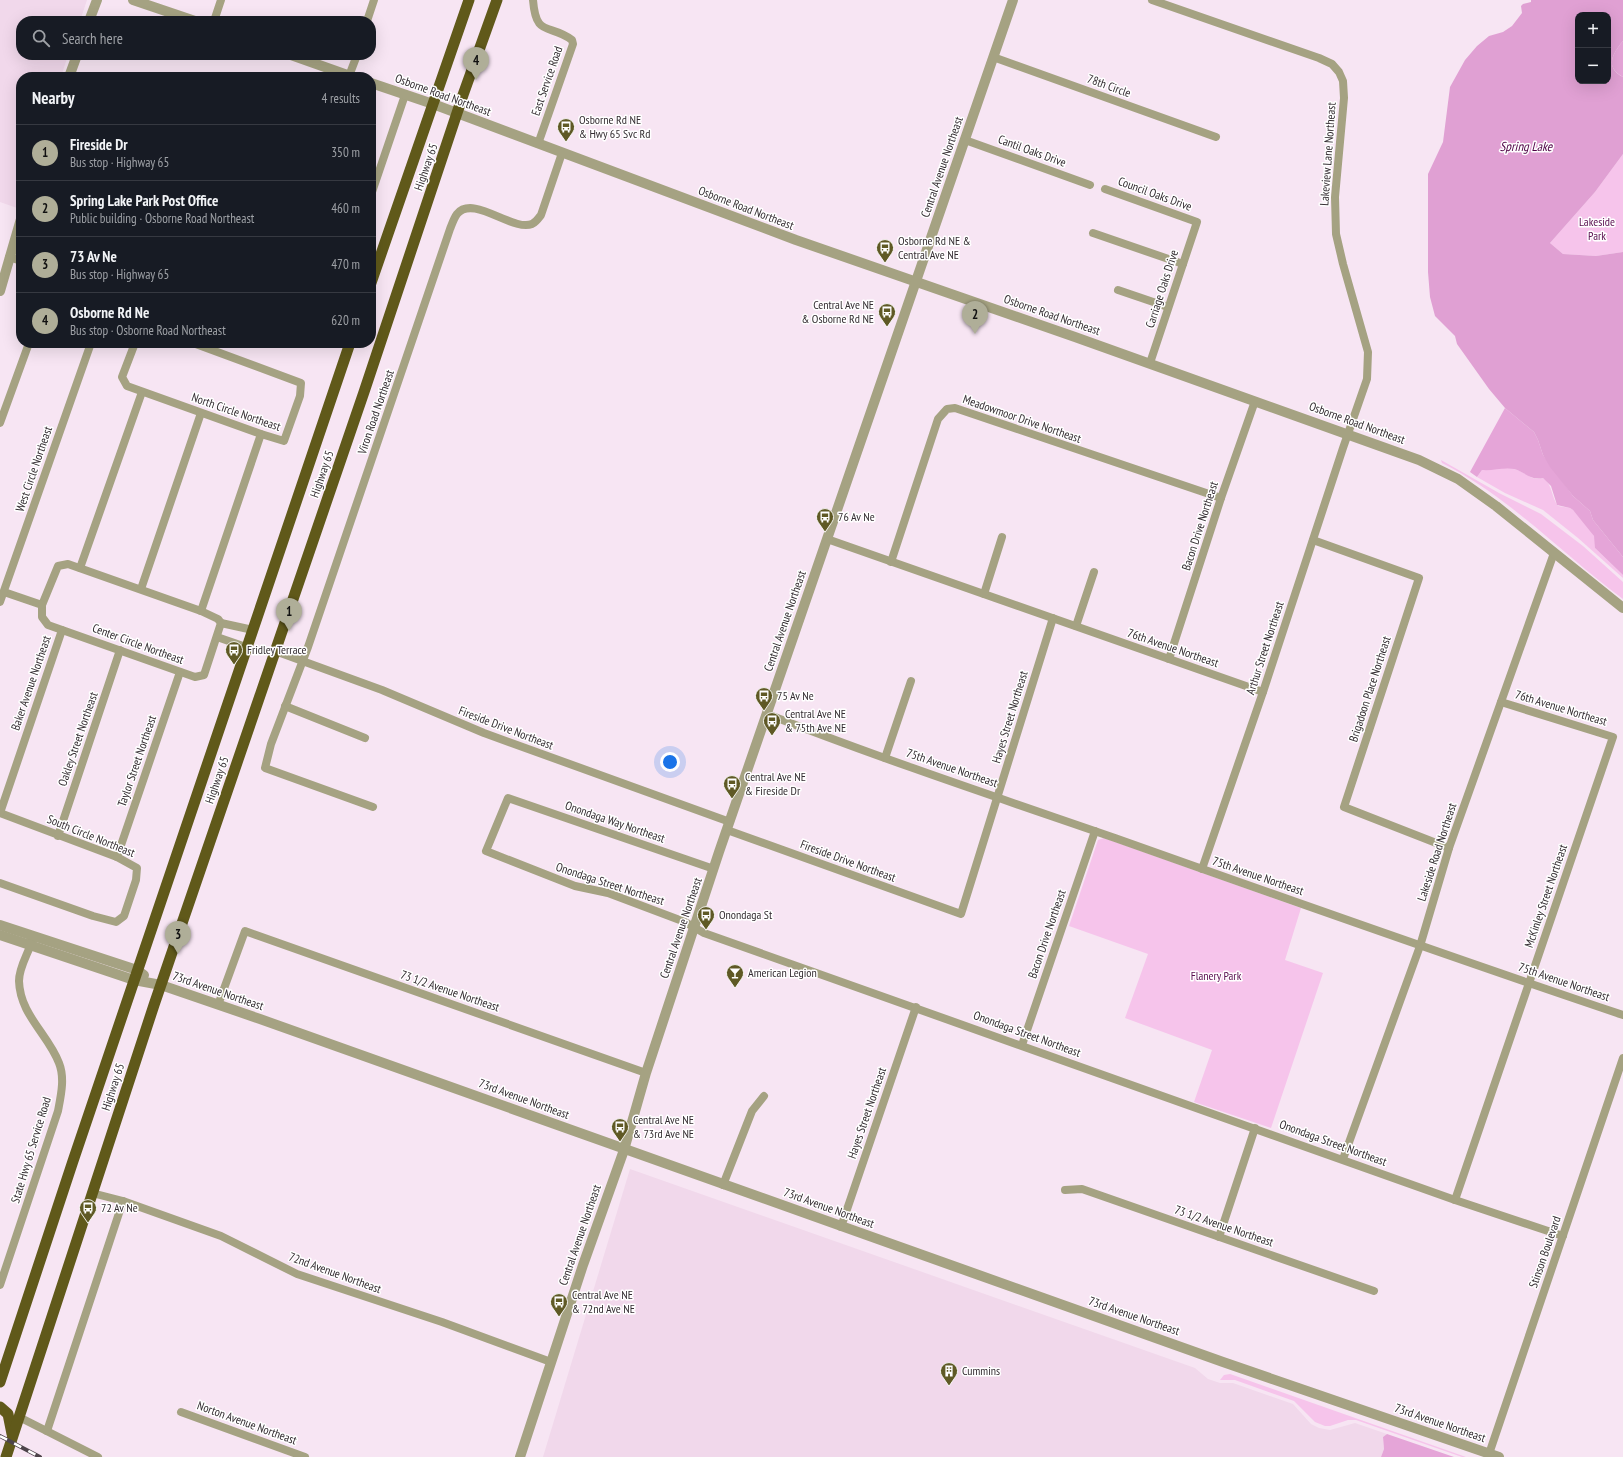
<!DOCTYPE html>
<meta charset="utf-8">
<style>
body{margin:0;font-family:"PT Sans Narrow",sans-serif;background:#20242c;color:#f1f3f6}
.controls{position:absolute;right:12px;top:12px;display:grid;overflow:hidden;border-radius:8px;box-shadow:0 4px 16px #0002}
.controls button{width:36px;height:36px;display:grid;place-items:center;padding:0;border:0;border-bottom:1px solid #363941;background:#171b24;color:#f1f3f6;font:20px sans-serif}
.you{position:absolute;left:670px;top:762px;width:14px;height:14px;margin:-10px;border:3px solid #fff;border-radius:50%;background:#1a73e8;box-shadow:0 0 0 6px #1a73e833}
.badge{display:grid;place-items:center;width:26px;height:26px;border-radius:50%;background:#afae98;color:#111;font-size:13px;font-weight:700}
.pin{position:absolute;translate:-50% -33px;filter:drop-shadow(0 1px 2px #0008)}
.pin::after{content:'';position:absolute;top:21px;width:14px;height:12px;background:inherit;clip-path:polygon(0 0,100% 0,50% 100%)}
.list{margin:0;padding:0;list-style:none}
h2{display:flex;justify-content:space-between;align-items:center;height:52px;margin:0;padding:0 16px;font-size:17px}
h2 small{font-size:13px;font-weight:400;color:#9ea1a6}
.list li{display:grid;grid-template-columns:26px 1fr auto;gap:12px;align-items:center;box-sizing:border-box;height:56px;padding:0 16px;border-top:1px solid #363941}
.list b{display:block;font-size:15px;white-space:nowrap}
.list p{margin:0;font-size:13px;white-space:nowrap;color:#9ea1a6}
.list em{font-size:13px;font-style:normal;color:#9ea1a6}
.icon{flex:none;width:22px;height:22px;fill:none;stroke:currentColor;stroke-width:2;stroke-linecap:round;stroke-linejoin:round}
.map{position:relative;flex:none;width:1623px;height:1457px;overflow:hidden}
.search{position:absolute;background:#171b24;box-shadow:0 4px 16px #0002;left:16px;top:16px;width:360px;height:44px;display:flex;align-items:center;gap:10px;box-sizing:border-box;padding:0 14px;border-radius:16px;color:#9ea1a6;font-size:15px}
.panel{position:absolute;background:#171b24;box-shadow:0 4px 16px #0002;left:16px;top:72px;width:360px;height:276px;border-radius:16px}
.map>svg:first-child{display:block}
</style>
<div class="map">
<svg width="1623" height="1457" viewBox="0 0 1623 1457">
<rect width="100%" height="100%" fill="#f7e5f3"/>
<g fill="#f1d8eb">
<polygon points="0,0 87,0 80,21 21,21 21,55 68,55 61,77 21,77 21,195 17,208 0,202"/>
<polygon points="630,1169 1195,1368 1208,1379 1220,1383 1233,1383 1293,1404 1311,1424 1319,1428 1330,1430 1355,1423 1387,1434 1383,1437 1384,1449 1381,1457 543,1457"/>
</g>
<g fill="#f6c4eb">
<polygon points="1623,154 1623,252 1596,256 1563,254 1550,243 1595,192"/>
<path d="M1441 460 1499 493 1541 514 1583 546 1623 582V599C1562 554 1510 497 1442 463Z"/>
<path d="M1499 468C1506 468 1515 468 1522 472 1530 476 1533 481 1543 478 1553 485 1551 497 1558 506L1570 508 1573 510 1591 530 1595 538V548L1623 575V578L1578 538 1543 510 1505 493 1477 477 1482 470Z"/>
<polygon points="1104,838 1301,908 1285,960 1323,973 1271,1128 1194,1102 1212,1050 1125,1018 1148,954 1069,926 1098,840"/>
<polygon points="1230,1374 1233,1375 1466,1457 1462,1457 1356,1420 1348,1420 1330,1426 1325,1426 1315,1422 1294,1401 1235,1380 1220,1380 1224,1375"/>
</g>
<g fill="#e5a5d8">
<path d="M1623 41V77C1604 67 1613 53 1623 41Z"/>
<path d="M1505 408 1534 432 1538 440 1543 455 1573 496 1590 511 1593 520 1623 557V575L1595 548 1594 536 1573 510 1570 508 1557 505 1551 486 1543 478C1531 481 1525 472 1514 469 1503 467 1493 471 1482 470L1477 477 1470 472Z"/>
<polygon points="1387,1434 1454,1457 1381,1457 1384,1449 1383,1437"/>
</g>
<path fill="#e0a0d3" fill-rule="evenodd" d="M1531 0H1623V41C1613 53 1604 67 1623 77V154L1595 192 1550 243 1563 254 1596 256 1623 252V557L1593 520 1590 511 1573 496 1550 467 1543 455 1538 440 1534 432 1505 408 1489 389 1457 344 1455 336 1435 316 1430 297 1428 272V174L1443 142 1450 87 1465 60 1477 46 1489 36 1503 32 1512 26 1522 13 1521 6 1523 4 1531 2ZM1578 15H1608V81H1578Z"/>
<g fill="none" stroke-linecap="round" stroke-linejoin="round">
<g stroke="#a5a282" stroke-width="8">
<path d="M533 0C536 38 549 23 572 40L573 44 538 144"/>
<polyline points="1152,0 1319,58 1332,64 1339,72 1343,81 1344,98 1335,197 1336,234 1343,264 1368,352 1367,379 1343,448 1263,692 1202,869"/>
<polyline points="214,21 221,0"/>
<polyline points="367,21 374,0"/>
<polyline points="993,57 1216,137"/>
<polyline points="349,76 357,55"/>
<polyline points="965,140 1090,185"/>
<polyline points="1105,189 1197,222 1150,363"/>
<polyline points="371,195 405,95"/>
<polyline points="1093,233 1183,264"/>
<polyline points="9,257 21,261"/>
<polyline points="1118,290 1168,307"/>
<polyline points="135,343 122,377 127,386 261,434 284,441 300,396 301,383 193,343"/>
<polyline points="0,423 29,343"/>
<polyline points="827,539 1263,692"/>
<polyline points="1313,540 1419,578 1344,807 1449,848"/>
<polyline points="891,562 938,419 947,409 955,408 1221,498"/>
<polygon points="68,564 201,611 218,619 221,623 204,675 195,677 48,625 42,617 42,605 58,566"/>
<polyline points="80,568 142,392"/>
<polyline points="141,589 201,413"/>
<polyline points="4,592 42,605"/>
<polyline points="984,594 1002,537"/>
<polyline points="0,602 91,343"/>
<polyline points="201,611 261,434"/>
<polyline points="221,623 253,630"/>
<polyline points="1076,626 1094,572"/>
<polyline points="217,637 246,647"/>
<polyline points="275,651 382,690 484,733 730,822"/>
<polyline points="1169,659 1221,498 1255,401"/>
<polyline points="285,706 365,738"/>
<path d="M767 714C882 759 999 798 1115 838 1284 898 1453 958 1623 1015"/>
<polyline points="885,758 911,681"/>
<path d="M373 807 265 768 271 744 308 647 450 229C452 224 454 218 457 214 473 194 513 232 532 224 536 222 538 219 541 215L562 153"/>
<polyline points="0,813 117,857 137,868 136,880 124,916 116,922 93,916 0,883"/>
<polyline points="0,813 62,630"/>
<polyline points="727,830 961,914 1053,618"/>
<polyline points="58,836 120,650"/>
<polyline points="117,857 180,672"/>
<polyline points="714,869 508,798 486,851 575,886 608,893 685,922 704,933 1455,1200 1563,1236"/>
<polyline points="218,1005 245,931 646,1073"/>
<polyline points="1022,1045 1095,831"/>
<polyline points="1343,1159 1420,946 1449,848 1554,553"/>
<polyline points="723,1185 752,1111 764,1096"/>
<polyline points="1065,1190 1082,1189 1374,1291"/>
<polyline points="92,1193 123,1201 221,1236 297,1274 442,1322 551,1362"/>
<polyline points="1455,1200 1613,737 1501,702"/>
<polyline points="841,1227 916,1007"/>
<polyline points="1219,1237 1255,1128"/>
<path d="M0 1285 58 1111C61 1095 65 1078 59 1063 48 1034 20 1015 19 981 19 966 29 953 32 940"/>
<polyline points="181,1412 305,1457"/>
<polyline points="19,1417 98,1457"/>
<polyline points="47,1431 123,1201"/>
<polyline points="1489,1454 1623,1058"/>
</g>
<g stroke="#a5a282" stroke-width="10">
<polyline points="133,0 195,21"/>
<polyline points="89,21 97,0"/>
<polyline points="291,55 353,77"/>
<polyline points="69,77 77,55"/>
<polyline points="371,83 433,104 796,240 1075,337 1419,460 1458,479 1496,506 1623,608"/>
<polyline points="0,291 21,219"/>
<polyline points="0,925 137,970 144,975"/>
<polyline points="0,935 134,980 161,985 260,1019 1223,1362 1499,1457"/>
<polyline points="520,1457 583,1265 624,1150 646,1073 719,852 1013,0"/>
</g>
<g stroke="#60591a" stroke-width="11">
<polyline points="371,283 469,0"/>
<polyline points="0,1382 73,1161 350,343"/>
<polyline points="0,1407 8,1414 12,1434"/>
<polyline points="6,1457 154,1005 364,392 463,95 497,0"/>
</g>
<g stroke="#4d444a" stroke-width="4">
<polyline id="rail" points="0,1436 40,1457"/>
</g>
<use href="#rail" stroke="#fff" stroke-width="2.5" stroke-dasharray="8" stroke-linecap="butt"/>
</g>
<defs>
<g id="bus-pin" transform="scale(0.9)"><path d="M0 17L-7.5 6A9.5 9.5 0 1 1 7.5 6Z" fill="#5f5925" stroke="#fff"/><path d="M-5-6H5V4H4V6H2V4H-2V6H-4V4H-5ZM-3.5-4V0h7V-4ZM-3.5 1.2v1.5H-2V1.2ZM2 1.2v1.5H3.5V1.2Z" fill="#fff"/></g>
<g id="bar-pin" transform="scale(0.9)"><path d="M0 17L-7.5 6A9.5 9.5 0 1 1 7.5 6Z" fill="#5f5925" stroke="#fff"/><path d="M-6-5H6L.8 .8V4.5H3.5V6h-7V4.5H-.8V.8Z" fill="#fff"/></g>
<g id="building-pin" transform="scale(0.9)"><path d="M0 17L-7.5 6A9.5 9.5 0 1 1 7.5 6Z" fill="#5f5925" stroke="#fff"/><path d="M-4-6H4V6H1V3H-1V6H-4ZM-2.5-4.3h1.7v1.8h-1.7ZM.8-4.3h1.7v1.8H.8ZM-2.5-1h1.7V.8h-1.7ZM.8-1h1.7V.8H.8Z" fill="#fff"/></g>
</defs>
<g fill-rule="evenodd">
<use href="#bus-pin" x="566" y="127"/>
<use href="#bus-pin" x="885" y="248"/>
<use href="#bus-pin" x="887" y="312"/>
<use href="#bus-pin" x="825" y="517"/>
<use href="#bus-pin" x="234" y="650"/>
<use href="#bus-pin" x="764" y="696"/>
<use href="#bus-pin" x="772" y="721"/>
<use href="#bus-pin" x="732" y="784"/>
<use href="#bus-pin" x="706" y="915"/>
<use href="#bar-pin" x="735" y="973"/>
<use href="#bus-pin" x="620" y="1127"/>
<use href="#bus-pin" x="88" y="1208"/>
<use href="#bus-pin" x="559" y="1302"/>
<use href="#building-pin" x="949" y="1371"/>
</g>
<g text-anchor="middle" stroke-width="3" stroke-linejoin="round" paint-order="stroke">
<g font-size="12" fill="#342d32" stroke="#fff">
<text transform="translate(547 81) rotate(-71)" y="4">East Service Road</text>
<text transform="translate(1109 86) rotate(20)" y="4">78th Circle</text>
<text transform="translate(443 95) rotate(20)" y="4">Osborne Road Northeast</text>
<text transform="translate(1032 151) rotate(20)" y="4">Cantil Oaks Drive</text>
<text transform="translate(1328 154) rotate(-86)" y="4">Lakeview Lane Northeast</text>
<text transform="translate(426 167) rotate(-71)" y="4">Highway 65</text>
<text transform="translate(942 167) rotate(-71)" y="4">Central Avenue Northeast</text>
<text transform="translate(1155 194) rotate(20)" y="4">Council Oaks Drive</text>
<text transform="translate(746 208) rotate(21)" y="4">Osborne Road Northeast</text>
<text transform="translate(1162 289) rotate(-72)" y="4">Carriage Oaks Drive</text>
<text transform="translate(1052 315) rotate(19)" y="4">Osborne Road Northeast</text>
<text transform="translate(236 412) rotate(19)" y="4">North Circle Northeast</text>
<text transform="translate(376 412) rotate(-71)" y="4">Viron Road Northeast</text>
<text transform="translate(1022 419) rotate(19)" y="4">Meadowmoor Drive Northeast</text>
<text transform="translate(1357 423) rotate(20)" y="4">Osborne Road Northeast</text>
<text transform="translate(34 469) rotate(-71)" y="4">West Circle Northeast</text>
<text transform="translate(322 474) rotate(-71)" y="4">Highway 65</text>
<text transform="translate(1200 526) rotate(-72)" y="4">Bacon Drive Northeast</text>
<text transform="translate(785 621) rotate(-71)" y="4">Central Avenue Northeast</text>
<text transform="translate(138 644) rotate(20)" y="4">Center Circle Northeast</text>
<text transform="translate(1173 648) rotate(19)" y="4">76th Avenue Northeast</text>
<text transform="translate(1265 648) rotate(-72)" y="4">Arthur Street Northeast</text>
<text transform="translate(31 683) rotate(-71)" y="4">Baker Avenue Northeast</text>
<text transform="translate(1370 689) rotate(-72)" y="4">Brigadoon Place Northeast</text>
<text transform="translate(1561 708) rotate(17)" y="4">76th Avenue Northeast</text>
<text transform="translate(1010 717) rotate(-73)" y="4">Hayes Street Northeast</text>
<text transform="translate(506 728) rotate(21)" y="4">Fireside Drive Northeast</text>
<text transform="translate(78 739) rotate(-71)" y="4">Oakley Street Northeast</text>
<text transform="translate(137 761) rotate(-71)" y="4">Taylor Street Northeast</text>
<text transform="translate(952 768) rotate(19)" y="4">75th Avenue Northeast</text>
<text transform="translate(217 780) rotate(-71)" y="4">Highway 65</text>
<text transform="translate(615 822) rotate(19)" y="4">Onondaga Way Northeast</text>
<text transform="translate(91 836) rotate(22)" y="4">South Circle Northeast</text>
<text transform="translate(1437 852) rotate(-72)" y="4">Lakeside Road Northeast</text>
<text transform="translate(848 861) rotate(20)" y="4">Fireside Drive Northeast</text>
<text transform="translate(1258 876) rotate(19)" y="4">75th Avenue Northeast</text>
<text transform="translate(610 884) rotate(18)" y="4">Onondaga Street Northeast</text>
<text transform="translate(1546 896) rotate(-71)" y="4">McKinley Street Northeast</text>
<text transform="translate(681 928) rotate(-71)" y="4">Central Avenue Northeast</text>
<text transform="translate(1047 934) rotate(-71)" y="4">Bacon Drive Northeast</text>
<text transform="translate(1564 982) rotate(19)" y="4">75th Avenue Northeast</text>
<text transform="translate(218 991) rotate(19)" y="4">73rd Avenue Northeast</text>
<text transform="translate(450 991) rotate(19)" y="4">73 1/2 Avenue Northeast</text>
<text transform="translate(1027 1034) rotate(20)" y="4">Onondaga Street Northeast</text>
<text transform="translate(113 1087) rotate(-72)" y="4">Highway 65</text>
<text transform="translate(524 1099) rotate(20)" y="4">73rd Avenue Northeast</text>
<text transform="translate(867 1113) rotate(-71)" y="4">Hayes Street Northeast</text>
<text transform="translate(1333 1143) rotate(20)" y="4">Onondaga Street Northeast</text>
<text transform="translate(31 1150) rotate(-73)" y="4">State Hwy 65 Service Road</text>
<text transform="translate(829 1208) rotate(20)" y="4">73rd Avenue Northeast</text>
<text transform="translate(1224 1226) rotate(19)" y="4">73 1/2 Avenue Northeast</text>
<text transform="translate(580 1235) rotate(-71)" y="4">Central Avenue Northeast</text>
<text transform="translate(1545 1252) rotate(-71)" y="4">Stinson Boulevard</text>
<text transform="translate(335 1273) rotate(20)" y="4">72nd Avenue Northeast</text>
<text transform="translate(1134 1316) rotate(19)" y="4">73rd Avenue Northeast</text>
<text transform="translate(247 1423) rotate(20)" y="4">Norton Avenue Northeast</text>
<text transform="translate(1440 1423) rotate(19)" y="4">73rd Avenue Northeast</text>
</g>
<g font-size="12" fill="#342d32" stroke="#fff" text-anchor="start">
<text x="579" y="124">Osborne Rd NE<tspan x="579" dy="14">&amp; Hwy 65 Svc Rd</tspan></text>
<text x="898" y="245">Osborne Rd NE &amp;<tspan x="898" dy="14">Central Ave NE</tspan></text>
<text x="874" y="309" text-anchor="end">Central Ave NE<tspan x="874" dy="14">&amp; Osborne Rd NE</tspan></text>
<text x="838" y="521">76 Av Ne</text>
<text x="247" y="654">Fridley Terrace</text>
<text x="777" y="700">75 Av Ne</text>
<text x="785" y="718">Central Ave NE<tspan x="785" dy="14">&amp; 75th Ave NE</tspan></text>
<text x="745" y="781">Central Ave NE<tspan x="745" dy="14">&amp; Fireside Dr</tspan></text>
<text x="719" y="919">Onondaga St</text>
<text x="748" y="977">American Legion</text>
<text x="633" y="1124">Central Ave NE<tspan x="633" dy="14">&amp; 73rd Ave NE</tspan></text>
<text x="101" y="1212">72 Av Ne</text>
<text x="572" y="1299">Central Ave NE<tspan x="572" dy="14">&amp; 72nd Ave NE</tspan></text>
<text x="962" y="1375">Cummins</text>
</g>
<g font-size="12" fill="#5a0f50" stroke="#fff">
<text x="1597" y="226">Lakeside<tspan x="1597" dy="14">Park</tspan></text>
<text x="1216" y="980">Flanery Park</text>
</g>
<g font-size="13" font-style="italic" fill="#4d0044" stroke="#fff">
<text x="1526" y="151">Spring Lake</text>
</g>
</g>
</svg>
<div class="controls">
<button>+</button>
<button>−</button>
</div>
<div class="you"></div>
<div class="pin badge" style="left:289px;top:631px">1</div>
<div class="pin badge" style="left:975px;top:334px">2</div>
<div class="pin badge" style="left:178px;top:954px">3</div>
<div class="pin badge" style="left:476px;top:80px">4</div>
<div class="search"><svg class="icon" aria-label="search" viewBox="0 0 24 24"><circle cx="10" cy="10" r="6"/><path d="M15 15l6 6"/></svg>Search here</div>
<section class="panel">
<h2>Nearby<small>4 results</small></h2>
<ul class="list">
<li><span class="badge">1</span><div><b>Fireside Dr</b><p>Bus stop · Highway 65</p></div><em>350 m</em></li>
<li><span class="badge">2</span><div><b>Spring Lake Park Post Office</b><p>Public building · Osborne Road Northeast</p></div><em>460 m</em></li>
<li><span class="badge">3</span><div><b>73 Av Ne</b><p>Bus stop · Highway 65</p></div><em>470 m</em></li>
<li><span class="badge">4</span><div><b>Osborne Rd Ne</b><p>Bus stop · Osborne Road Northeast</p></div><em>620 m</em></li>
</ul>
</section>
</div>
